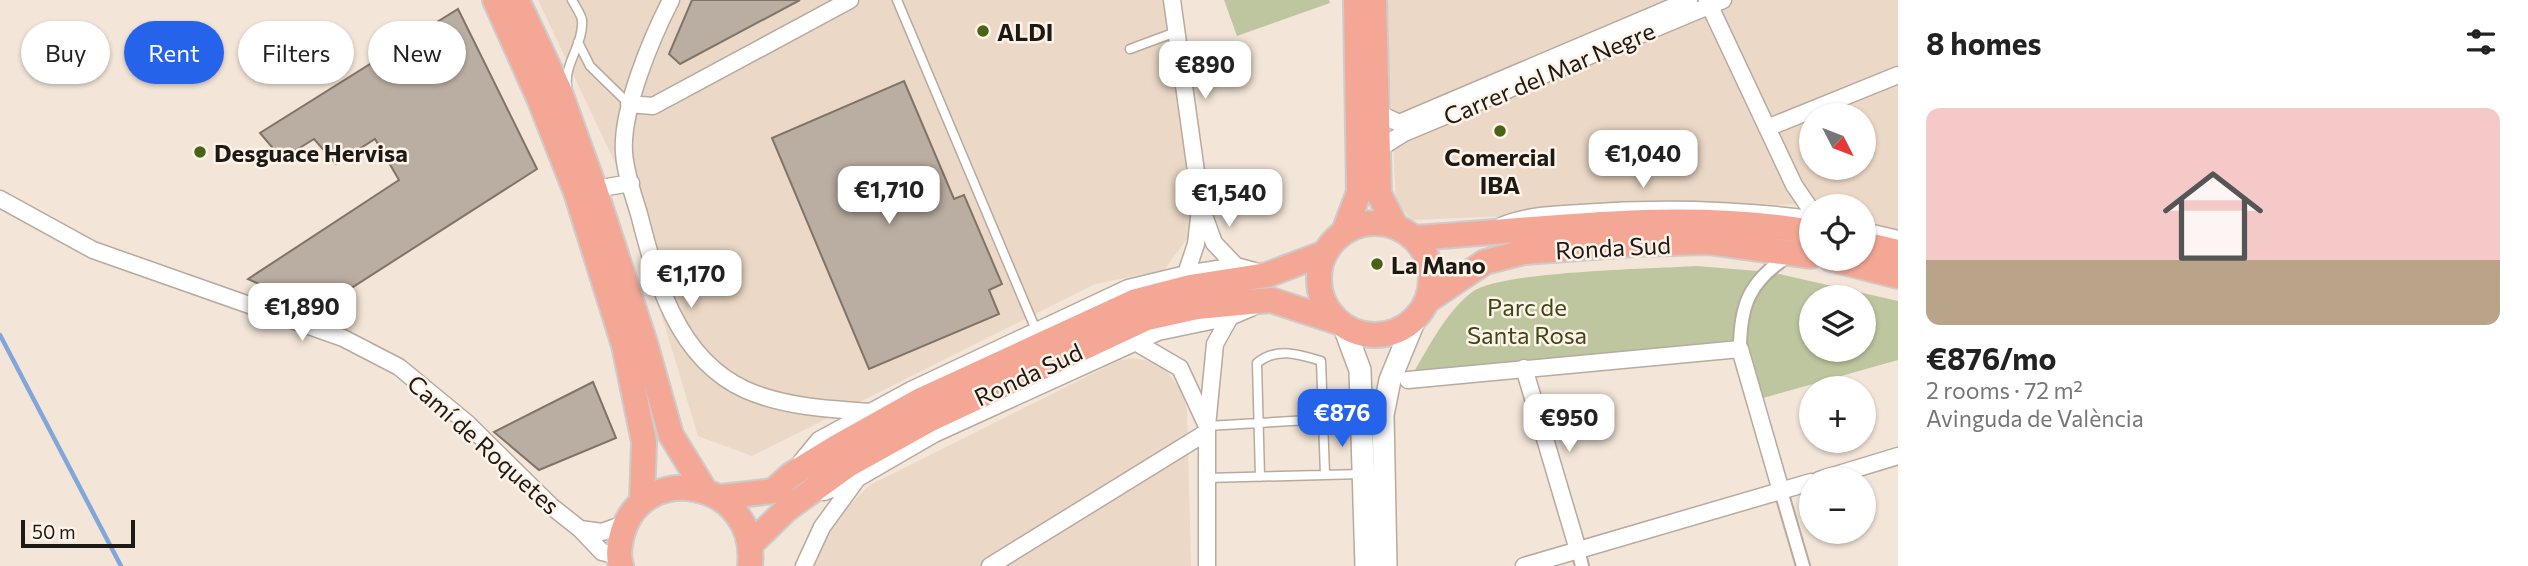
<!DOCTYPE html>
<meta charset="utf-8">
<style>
:root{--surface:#fff;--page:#f2f2f2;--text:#222;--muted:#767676;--line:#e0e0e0;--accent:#2563eb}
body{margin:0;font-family:Commissioner,sans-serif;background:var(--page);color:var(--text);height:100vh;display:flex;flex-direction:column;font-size:26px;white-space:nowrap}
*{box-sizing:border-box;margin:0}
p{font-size:23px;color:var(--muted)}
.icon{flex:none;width:38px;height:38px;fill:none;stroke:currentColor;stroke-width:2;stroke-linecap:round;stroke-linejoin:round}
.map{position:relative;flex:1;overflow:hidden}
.panel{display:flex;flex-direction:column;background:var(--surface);width:630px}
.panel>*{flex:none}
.guide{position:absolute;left:21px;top:21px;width:665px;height:63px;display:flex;gap:14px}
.needle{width:46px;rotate:132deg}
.tools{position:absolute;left:1799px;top:103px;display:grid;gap:14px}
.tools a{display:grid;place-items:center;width:77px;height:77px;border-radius:50%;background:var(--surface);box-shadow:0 2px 5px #0004;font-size:35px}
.scale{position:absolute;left:21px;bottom:18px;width:114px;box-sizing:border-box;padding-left:7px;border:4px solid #1d1914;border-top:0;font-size:19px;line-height:24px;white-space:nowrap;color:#1d1914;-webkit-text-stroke:5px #fef3e8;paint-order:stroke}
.price{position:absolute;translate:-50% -60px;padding:0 16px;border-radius:14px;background:#fff;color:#222;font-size:23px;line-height:46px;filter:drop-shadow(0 2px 4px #0008)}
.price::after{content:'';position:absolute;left:50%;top:42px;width:21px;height:16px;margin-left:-10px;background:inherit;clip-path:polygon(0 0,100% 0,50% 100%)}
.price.on{background:var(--accent);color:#fff}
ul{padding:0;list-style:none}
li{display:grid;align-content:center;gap:14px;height:371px;padding:0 28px}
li+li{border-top:2px solid var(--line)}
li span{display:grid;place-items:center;height:217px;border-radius:14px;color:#555}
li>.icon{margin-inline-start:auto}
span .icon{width:126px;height:126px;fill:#fffc;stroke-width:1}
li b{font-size:30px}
h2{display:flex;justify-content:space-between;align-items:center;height:84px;padding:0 28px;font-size:30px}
.pill{padding:0 24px;border-radius:32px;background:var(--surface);box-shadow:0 2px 5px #0004;font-size:24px;line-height:63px}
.pill.on{background:var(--accent);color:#fff}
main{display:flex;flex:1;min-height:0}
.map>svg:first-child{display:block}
</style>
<main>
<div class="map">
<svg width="1898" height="566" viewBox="0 0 1898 566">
<rect width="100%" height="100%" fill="#f3e5d8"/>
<!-- built -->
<path fill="#ecd8c6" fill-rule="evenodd" d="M538 0H1168L1196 227 1164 270 1095 284 752 456 698 436 617 167Z
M1386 0H1898V230L1864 221V206L1798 204 1412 220 1396 202ZM1811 116H1864V168H1811Z
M1131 358 1150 361 1166 370 1183 393 1187 411 1191 566H811L824 538 841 513 870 485 1118 361Z"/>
<!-- green -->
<path fill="#bdc69e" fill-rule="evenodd" d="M1224 0H1329L1330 3 1237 36Z
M1696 266 1770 272 1898 301V360L1763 398 1745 339 1412 375C1429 347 1445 313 1472 292 1501 271 1653 269 1696 266ZM1811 298H1864V350H1811Z"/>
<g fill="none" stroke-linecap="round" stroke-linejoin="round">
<!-- stream -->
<path stroke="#80a7d9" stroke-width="4.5" d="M0 335 121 566"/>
</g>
<!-- building -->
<path fill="#baada1" stroke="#807468" stroke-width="2" d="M692 0H800L680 64 669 54Z
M458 9 537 169 317 310 248 279 399 180 375 139 336 164 314 139 282 159 260 133Z
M904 81 954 199 964 195 1002 284 989 290 999 314 869 369 772 138Z
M593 382 616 438 539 470 494 432Z"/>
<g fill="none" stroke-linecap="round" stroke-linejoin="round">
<!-- service casing -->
<g stroke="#b7aa9e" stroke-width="11">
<path id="service" d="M897 0 1036 330
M578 42 590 66 629 104
M1130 49 1176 32
M567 86C564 64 584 43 582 20 581 14 575 6 572 0
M1207 426 1360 417
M1260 477 1257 363C1276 347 1299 354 1321 361L1325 475
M1207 478 1362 474"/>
</g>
<!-- pedestrian casing -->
<g stroke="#b7aa9e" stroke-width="16">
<path id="pedestrian" d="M1740 349C1740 304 1750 281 1788 256
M1781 491 1803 566
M1578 550 1582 566"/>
</g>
<!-- minor casing -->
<g stroke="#b7aa9e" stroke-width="19">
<path id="minor" d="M671 0C652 37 621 110 624 152 625 172 633 194 639 214 656 280 677 359 746 390 785 407 829 409 871 412
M1172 0 1201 207 1214 243 1236 266
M1707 0 1794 185 1811 210
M629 104 653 106 850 0
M1376 112 1399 123 1689 0
M1767 128 1898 75
M1377 150 1404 133 1723 0
M607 187 631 183
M0 199 93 250 343 338 399 367 467 423 551 506 580 529 602 552 618 556
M1501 226C1527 215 1553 215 1580 213 1658 207 1734 209 1811 219
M1864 231 1898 239
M1186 274 1196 244 1200 209
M1137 343 1180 368 1206 424
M1524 368 1578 550
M1408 380 1740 349 1781 491
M801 462 819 440 911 390 1128 288 1186 274 1236 266 1258 272
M1819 480 1898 456
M824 492 858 478 934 434 1158 332 1230 317 1251 308
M580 529 602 532 624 524
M804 566 822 527 857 479
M990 566 1207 432
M1207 566V426L1215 344 1230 317
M1524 566 1811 482"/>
</g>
<!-- secondary casing -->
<g stroke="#b7aa9e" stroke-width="24">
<path id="secondary" d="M1344 327 1360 370 1366 566
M1386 566 1383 415 1390 380 1416 317"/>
</g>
<!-- primary casing -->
<g stroke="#cdcccb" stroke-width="28">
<path id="primary" d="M495 0 539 98 576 192 624 345 644 442 642 502
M517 0 558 87 594 187 645 343 671 435 704 489
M1374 0 1379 194 1396 227
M1319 279a56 56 0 1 1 112 0a56 56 0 1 1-112 0Z
M1344 232 1359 192 1356 0
M1413 238C1546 230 1679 209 1811 232
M1864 244 1898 252
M1831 259 1898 276
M1427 301 1485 262 1524 252 1634 244 1708 242 1811 256
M721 497 773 491 791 475 835 448 919 401 1136 301 1190 287 1267 275 1325 253
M751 544 787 509 848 465 929 420 1147 318 1197 307 1271 300 1338 322
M621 566C618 556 619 549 621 539 638 458 759 478 750 566"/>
</g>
<!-- service -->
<use href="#service" stroke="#fff" stroke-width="8"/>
<!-- pedestrian -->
<use href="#pedestrian" stroke="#fff" stroke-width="12"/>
<!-- minor -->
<use href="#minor" stroke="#fff" stroke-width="16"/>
<!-- secondary -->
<use href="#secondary" stroke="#fff" stroke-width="21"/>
<!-- primary -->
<use href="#primary" stroke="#f5a796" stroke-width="24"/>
</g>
<!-- markers -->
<g fill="#486517" stroke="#fef3e8" stroke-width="2.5">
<circle cx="983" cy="31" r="7"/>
<circle cx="1500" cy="131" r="7"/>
<circle cx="200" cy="152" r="7"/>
<circle cx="1377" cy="264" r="7"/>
</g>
<g text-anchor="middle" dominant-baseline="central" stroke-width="5" stroke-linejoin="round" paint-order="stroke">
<!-- poi labels -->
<g font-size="24" font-weight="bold" fill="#1d1914" stroke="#fef3e8" text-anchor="start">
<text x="997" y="31">ALDI</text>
<text x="214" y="152">Desguace Hervisa</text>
<text x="1500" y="156" text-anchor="middle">Comercial<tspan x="1500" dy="28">IBA</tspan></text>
<text x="1391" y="264">La Mano</text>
</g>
<!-- street labels -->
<g font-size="24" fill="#1d1914" stroke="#fef3e8">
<text transform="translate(1549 73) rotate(-23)">Carrer del Mar Negre</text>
<text transform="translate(1613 247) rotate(-3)">Ronda Sud</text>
<text transform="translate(1028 374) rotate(-25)">Ronda Sud</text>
<text transform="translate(484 444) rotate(42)">Camí de Roquetes</text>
</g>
<!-- park labels -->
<g font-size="24" fill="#3e4617" stroke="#fef3e8">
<text x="1527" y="306">Parc de<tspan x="1527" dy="28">Santa Rosa</tspan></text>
</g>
</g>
</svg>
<div class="tools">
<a><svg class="needle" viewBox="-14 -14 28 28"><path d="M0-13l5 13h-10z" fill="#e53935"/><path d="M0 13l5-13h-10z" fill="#767676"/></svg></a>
<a><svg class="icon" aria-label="locate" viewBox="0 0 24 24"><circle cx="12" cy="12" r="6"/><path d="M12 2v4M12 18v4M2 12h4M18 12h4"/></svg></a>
<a><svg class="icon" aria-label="layers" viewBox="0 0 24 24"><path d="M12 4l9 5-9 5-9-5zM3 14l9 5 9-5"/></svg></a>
<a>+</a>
<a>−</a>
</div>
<div class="scale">50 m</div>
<b class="price" style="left:1205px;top:101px">€890</b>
<b class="price" style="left:1643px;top:190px">€1,040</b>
<b class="price" style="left:889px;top:226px">€1,710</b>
<b class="price" style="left:1229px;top:229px">€1,540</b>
<b class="price" style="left:691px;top:310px">€1,170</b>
<b class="price" style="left:302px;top:343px">€1,890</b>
<b class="price on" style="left:1342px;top:449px">€876</b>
<b class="price" style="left:1569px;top:454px">€950</b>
<div class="guide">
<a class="pill">Buy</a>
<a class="pill on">Rent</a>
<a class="pill">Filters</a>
<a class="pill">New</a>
</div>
</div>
<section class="panel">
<h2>8 homes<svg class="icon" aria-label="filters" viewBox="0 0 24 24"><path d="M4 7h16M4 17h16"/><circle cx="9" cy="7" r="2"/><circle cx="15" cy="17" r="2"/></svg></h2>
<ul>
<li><span style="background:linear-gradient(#f6c9c9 70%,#b9a48a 0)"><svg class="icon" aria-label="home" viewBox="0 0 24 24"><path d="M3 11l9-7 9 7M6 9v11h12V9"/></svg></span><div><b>€876/mo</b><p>2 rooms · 72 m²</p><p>Avinguda de València</p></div></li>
</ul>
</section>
</main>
